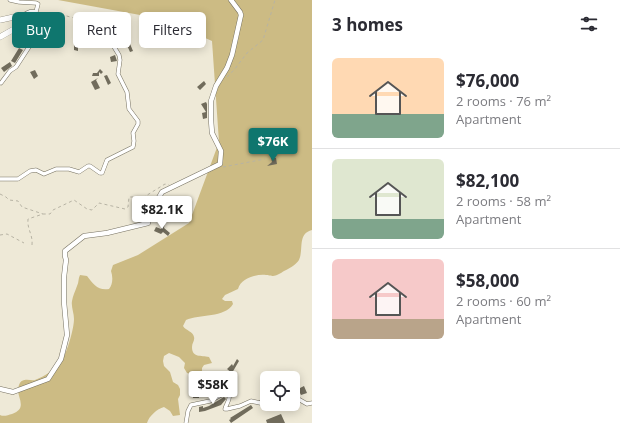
<!DOCTYPE html>
<meta charset="utf-8">
<style>
:root{--surface:#fff;--page:#f7f7f7;--text:#2b2b33;--muted:#7c7c81;--line:#e1e1e2;--accent:#0f766e}
body{margin:0;font-family:"Open Sans",sans-serif;background:var(--page);color:var(--text);height:100vh;display:flex;flex-direction:column;font-size:15px;white-space:nowrap}
*{box-sizing:border-box;margin:0}
p{font-size:13px;color:var(--muted)}
.icon{flex:none;width:22px;height:22px;fill:none;stroke:currentColor;stroke-width:2;stroke-linecap:round;stroke-linejoin:round}
.map{position:relative;flex:1;overflow:hidden}
.details{display:flex;flex-direction:column;background:var(--surface);width:308px}
.details>*{flex:none}
.top-card{position:absolute;left:12px;top:12px;width:240px;height:36px;display:flex;gap:8px}
.buttons{position:absolute;left:260px;top:371px;display:grid;gap:8px}
.buttons a{display:grid;place-items:center;width:40px;height:40px;border-radius:6px;background:var(--surface);box-shadow:0 2px 10px #0003;font-size:20px}
.price{position:absolute;translate:-50% -34px;padding:0 9px;border-radius:4px;background:#fff;color:#222;font-size:13px;line-height:26px;filter:drop-shadow(0 1px 2px #0008)}
.price::after{content:'';position:absolute;left:50%;top:24px;width:12px;height:9px;margin-left:-6px;background:inherit;clip-path:polygon(0 0,100% 0,50% 100%)}
.price.active{background:var(--accent);color:#fff}
ul{padding:0;list-style:none}
li{display:flex;align-items:center;gap:12px;height:100px;padding:0 20px}
li+li{border-top:1px solid var(--line)}
li span{display:grid;place-items:center;flex:none;width:112px;height:80px;border-radius:6px;color:#555}
li>.icon{margin-inline-start:auto}
span .icon{width:48px;height:48px;fill:#fffc;stroke-width:1}
li b{font-size:17px}
h2{display:flex;justify-content:space-between;align-items:center;height:48px;padding:0 20px;font-size:17px}
.pill{padding:0 14px;border-radius:6px;background:var(--surface);box-shadow:0 2px 10px #0003;font-size:14px;line-height:36px}
.pill.active{background:var(--accent);color:#fff}
main{display:flex;flex:1;min-height:0}
.map>svg:first-child{display:block}
</style>
<main>
<div class="map">
<svg width="312" height="423" viewBox="0 0 312 423">
<rect width="100%" height="100%" fill="#eee9d7"/>
<!-- green -->
<path fill="#ccbb84" d="M58 0H312V230C297 234 304 249 299 260 296 265 288 269 284 271 281 273 276 276 273 276 272 276 267 275 266 275 256 274 241 278 238 289L225 295 222 299 225 301H232L233 304C225 318 199 314 186 320L183 326C186 331 193 331 194 337 195 341 192 343 192 347 192 358 201 355 209 357L212 363 204 365 202 368V374L198 376 187 373 184 368 185 363 179 357 169 353 164 356 163 361 164 366 170 372 173 382 178 385 180 389V395L178 399 180 415 173 416 170 411 164 407C157 409 149 416 147 423H0V415C4 417 8 415 12 414 30 407 14 396 19 385 22 377 30 381 35 380 44 377 57 368 62 360 67 352 74 329 74 319 74 313 71 307 72 301 73 295 75 292 77 286 79 282 78 279 80 275L87 276C93 284 98 291 109 289 113 284 113 277 111 271L113 265 138 255 189 223 219 142 212 41 162 19Z"/>
<!-- building -->
<path fill="#716c5c" d="M117 32 122 34 121 35 128 39 133 51 130 52 126 43 115 36Z
M74 35H78V51L74 50Z
M19 48 23 50 15 63 11 61Z
M115 55 117 61 111 62 110 57Z
M10 62 12 66 4 72 1 68Z
M100 69 103 72 101 74 99 72V76H92L93 73H97Z
M35 70 38 76 34 79 30 72Z
M107 75 111 83 108 85 104 76Z
M98 78 96 80 100 88 95 90 91 82Z
M204 81 206 84 200 90 197 87Z
M206 102 207 104V118L203 119 202 113 206 112 201 104Z
M271 158H276L277 164 267 166 272 162Z
M161 222H165L164 228 170 233 168 236 163 232 161 234 154 231 156 227 161 229Z
M237 359 239 361 232 373 227 369 232 364 233 366Z
M297 373V376L287 377V374Z
M223 383 227 386 224 391 219 389Z
M304 386 307 393 301 395 298 389Z
M193 392H199V398H193Z
M224 397 226 399 221 405 205 411 199 412V407L203 406V408L209 406Z
M251 405 253 408 231 423 229 420 231 419 230 418Z
M281 414 285 423H267L266 420Z"/>
<g fill="none" stroke-linecap="round" stroke-linejoin="round">
<!-- minor casing -->
<g stroke="#767161" stroke-width="4.5">
<path id="minor" d="M10 0 19 2 36 3 38 4 36 12C28 10 24 15 18 20
M1 83 10 71 16 67 29 47 33 29 32 21 36 12
M0 179H18L30 171 36 170 44 174 56 169H69L79 172 88 166H90L100 173H102L107 160 133 147 134 141 133 133 138 124V121L129 109 127 92 118 74 120 60 119 55 108 37
M293 396 307 404 312 403
M186 423 188 411 191 405 210 401 223 394H229C231 399 226 404 225 409H227L240 406 251 401 260 403 267 396"/>
</g>
<!-- tertiary casing -->
<g stroke="#767161" stroke-width="5.5">
<path id="tertiary" d="M0 389 13 392 48 379 61 359 67 335 64 302V277L66 260 65 256V251L84 236 107 233 148 223 150 213 162 192 220 164 221 151 212 133 211 120V101L216 86 227 68 232 55 241 15 240 12 231 0"/>
</g>
<!-- secondary casing -->
<g stroke="#767161" stroke-width="6">
<path id="secondary" d="M0 20 14 17 19 22 16 28 0 37"/>
</g>
<!-- path -->
<path stroke="#b7b3a4" stroke-width="1" stroke-dasharray="3 3" stroke-linecap="butt" d="M38 16 46 19 57 18 63 15 74 18 79 22 96 27
M227 77 234 70 247 53 263 40 275 0
M223 167 265 159
M0 194 6 197 9 200 18 201 22 207 43 214
M0 235 7 234 24 243
M32 245C33 234 27 230 28 219L43 214H50L53 210 74 200 87 209 92 210 99 203 125 209 128 207 129 197H144L165 184 169 185"/>
<!-- minor -->
<use href="#minor" stroke="#fff" stroke-width="3.5"/>
<!-- tertiary -->
<use href="#tertiary" stroke="#fff" stroke-width="4.5"/>
<!-- secondary -->
<use href="#secondary" stroke="#fff" stroke-width="5.5"/>
</g>
</svg>
<div class="buttons">
<a><svg class="icon" aria-label="locate" viewBox="0 0 24 24"><circle cx="12" cy="12" r="6"/><path d="M12 2v4M12 18v4M2 12h4M18 12h4"/></svg></a>
</div>
<b class="price active" style="left:273px;top:162px">$76K</b>
<b class="price" style="left:162px;top:230px">$82.1K</b>
<b class="price" style="left:213px;top:405px">$58K</b>
<div class="top-card">
<a class="pill active">Buy</a>
<a class="pill">Rent</a>
<a class="pill">Filters</a>
</div>
</div>
<section class="details">
<h2>3 homes<svg class="icon" aria-label="filters" viewBox="0 0 24 24"><path d="M4 7h16M4 17h16"/><circle cx="9" cy="7" r="2"/><circle cx="15" cy="17" r="2"/></svg></h2>
<ul>
<li><span style="background:linear-gradient(#ffd9b3 70%,#7fa58c 0)"><svg class="icon" aria-label="home" viewBox="0 0 24 24"><path d="M3 11l9-7 9 7M6 9v11h12V9"/></svg></span><div><b>$76,000</b><p>2 rooms · 76 m²</p><p>Apartment</p></div></li>
<li><span style="background:linear-gradient(#dfe7d0 75%,#7fa58c 0)"><svg class="icon" aria-label="home" viewBox="0 0 24 24"><path d="M3 11l9-7 9 7M6 9v11h12V9"/></svg></span><div><b>$82,100</b><p>2 rooms · 58 m²</p><p>Apartment</p></div></li>
<li><span style="background:linear-gradient(#f6c9c9 75%,#b9a48a 0)"><svg class="icon" aria-label="home" viewBox="0 0 24 24"><path d="M3 11l9-7 9 7M6 9v11h12V9"/></svg></span><div><b>$58,000</b><p>2 rooms · 60 m²</p><p>Apartment</p></div></li>
</ul>
</section>
</main>
